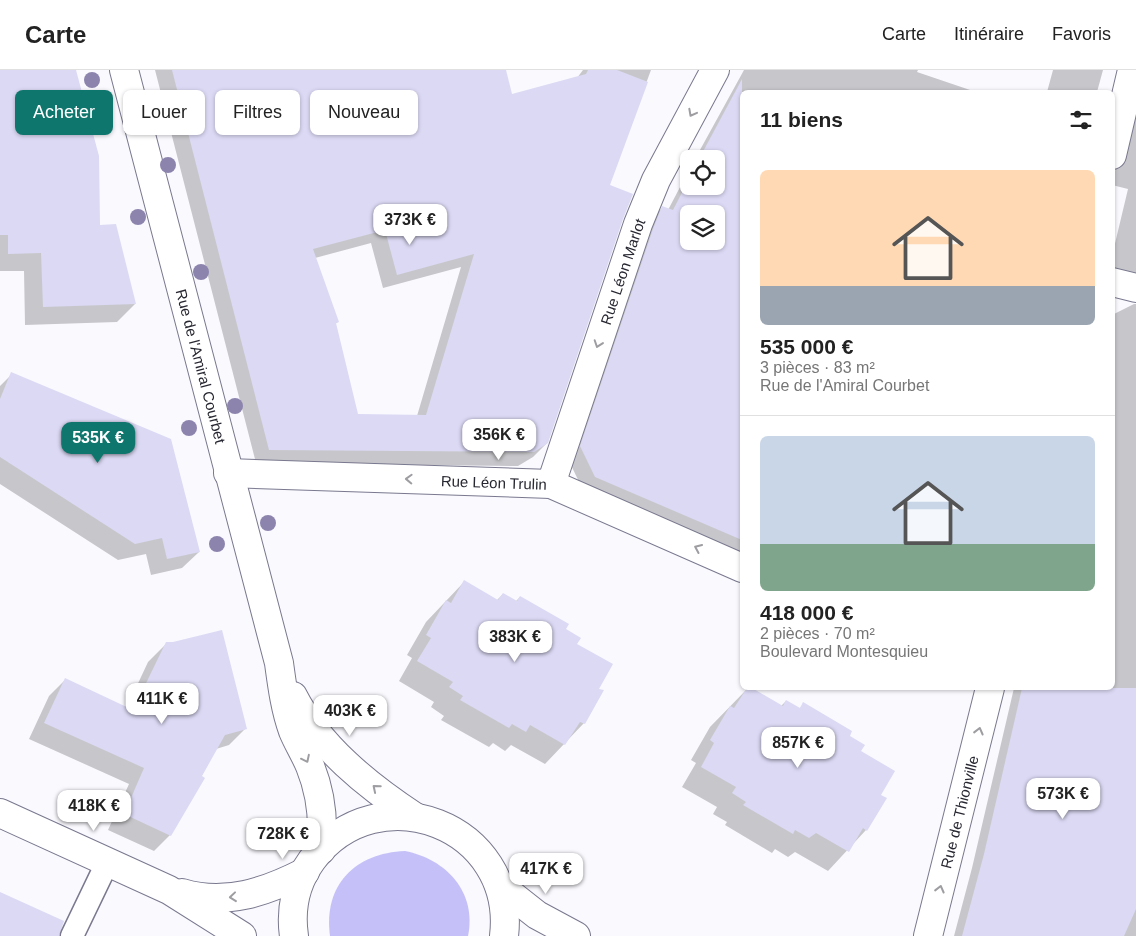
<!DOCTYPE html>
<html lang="fr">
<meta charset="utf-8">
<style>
:root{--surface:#fff;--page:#f2f2f2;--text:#222;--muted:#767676;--line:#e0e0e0;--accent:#0f766e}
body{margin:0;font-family:Arial,sans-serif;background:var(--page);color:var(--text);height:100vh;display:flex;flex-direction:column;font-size:19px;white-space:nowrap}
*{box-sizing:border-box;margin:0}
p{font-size:16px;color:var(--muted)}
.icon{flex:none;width:28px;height:28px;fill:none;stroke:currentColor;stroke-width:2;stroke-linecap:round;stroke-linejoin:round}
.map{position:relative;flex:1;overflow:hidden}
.details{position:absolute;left:740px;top:20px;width:375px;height:600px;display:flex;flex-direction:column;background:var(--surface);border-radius:8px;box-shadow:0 1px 4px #0004}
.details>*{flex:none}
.hud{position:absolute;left:15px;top:20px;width:475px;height:45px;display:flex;gap:10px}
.fabs{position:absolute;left:680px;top:80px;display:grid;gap:10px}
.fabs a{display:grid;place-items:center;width:45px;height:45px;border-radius:8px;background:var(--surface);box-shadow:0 1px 4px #0004;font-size:25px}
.price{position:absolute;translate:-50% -42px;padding:0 11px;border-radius:10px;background:#fff;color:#222;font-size:16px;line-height:32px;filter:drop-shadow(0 1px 2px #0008)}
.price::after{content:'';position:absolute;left:50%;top:30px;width:15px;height:11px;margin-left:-8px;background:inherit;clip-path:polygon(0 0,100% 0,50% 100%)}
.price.on{background:var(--accent);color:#fff}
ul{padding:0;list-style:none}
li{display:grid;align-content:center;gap:10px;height:265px;padding:0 20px}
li+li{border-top:1px solid var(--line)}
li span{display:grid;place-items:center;height:155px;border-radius:8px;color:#555}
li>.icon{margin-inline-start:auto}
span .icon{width:90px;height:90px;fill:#fffc;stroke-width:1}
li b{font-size:21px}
h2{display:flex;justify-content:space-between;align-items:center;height:60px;padding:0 20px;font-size:21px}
.chip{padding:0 18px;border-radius:8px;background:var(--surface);box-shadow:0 1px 4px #0004;font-size:18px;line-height:45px}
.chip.on{background:var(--accent);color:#fff}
header{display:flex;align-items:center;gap:30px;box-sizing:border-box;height:70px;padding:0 25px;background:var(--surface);border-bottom:1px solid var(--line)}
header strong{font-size:24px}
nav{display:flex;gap:28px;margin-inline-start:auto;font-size:18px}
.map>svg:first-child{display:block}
</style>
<header>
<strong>Carte</strong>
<nav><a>Carte</a><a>Itinéraire</a><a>Favoris</a></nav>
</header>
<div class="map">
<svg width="1136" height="866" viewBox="0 0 1136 866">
<rect width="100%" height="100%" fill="#f9f9fe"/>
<!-- green -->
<path fill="#c5c1f8" d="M405 781C446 789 477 822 468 866H330C323 815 355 783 405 781Z"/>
<!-- shadow -->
<path fill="#0003" fill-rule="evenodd" d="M0 0H75L99 156 135 234 117 252 25 255 24 201H0Z
M155 0H505L511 25 577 8 583 0H651L608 116 622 149 547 373 533 387 518 396 256 393ZM371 173 383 218 461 197 417 346H357L335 254 338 252 315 188Z
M744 0H918L917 2 976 22H742V307L733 329 742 333V487L583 420 568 389 650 150 663 137 668 140 689 100V116H716V89H695ZM689 144H716V171H689Z
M1053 0H1103L1097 22H1047Z
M1136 17V221L1112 199V186L1128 119 1112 115V101H1115Z
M1134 234H1136V866H954L972 798 1014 618H1112V245Z
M12 304 199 482 182 498 151 505 146 484 118 490 0 414V316Z
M464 512 496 531 503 524 515 532 520 527 564 559 575 574 598 619 584 653 545 694 511 675 505 681 493 673 489 677 441 650 444 646 431 637 434 632 399 611 412 588 407 585 426 552Z
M165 575 245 659 229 675 216 679 170 765 154 781 108 760 129 714 29 669 49 626 65 610 126 639 148 592Z
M748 618 781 636 786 631 799 639 804 634 848 666 859 681 880 725 866 760 828 801 795 782 788 787 775 779 772 783 725 755 727 752 713 744 717 737 682 717 696 693 691 690 710 657Z"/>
<!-- building -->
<path fill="#dbd9f4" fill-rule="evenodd" d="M0 0H76L99 86 100 155 116 154 136 234 43 237 41 183 8 184V165H0Z
M172 0H506L512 24 586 4 588 0H617L648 12 610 115 633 124 623 149 548 373 534 382 269 380ZM385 160 397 205 474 184 426 345 358 344 336 253 339 252 313 179Z
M742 9V470L595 407 580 376 653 159 662 136 673 140 689 109V116H716V89H699ZM689 144H716V171H689Z
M11 302 171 369 200 482 167 489 162 468 135 474 0 387V329Z
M464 510 498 530 503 523 517 531 520 526 569 554 566 559 581 568 577 574 613 594 599 619 604 620 585 654 580 652 565 675 530 655 526 662 512 654 509 658 460 630 463 626 449 617 453 612 417 591 431 568 426 565 446 530 451 533Z
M222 560 247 659 225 665 202 706 205 708 171 766 124 744 144 698 44 653 65 608 133 640 166 572H173Z
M747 618H752L783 636 786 630 800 638 803 632 852 661 850 666 865 675 861 681 895 701 881 725 887 728 867 761 863 758 849 782 816 763 809 768 795 760 793 764 743 735 746 732 732 723 736 717 701 697 714 673 710 670 730 636 734 638Z
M1022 618H1136V839L1124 866H962L984 784Z
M0 822 64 851 59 866H0Z"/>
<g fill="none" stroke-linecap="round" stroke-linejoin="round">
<!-- lane casing -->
<g stroke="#79788f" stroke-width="25">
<path id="lane" d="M72 866 108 791"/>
</g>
<!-- street casing -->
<g stroke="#79788f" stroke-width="30">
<g id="street">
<path d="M1112 85 1132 0"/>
<path d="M1112 212 1136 218"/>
<path id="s1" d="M228 403 551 414 742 498"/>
<path id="s2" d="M551 414 638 154 656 110 715 0"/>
<path id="s3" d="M928 866 990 618"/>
</g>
</g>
<!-- secondary casing -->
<g stroke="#79788f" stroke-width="30">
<g id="secondary">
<path id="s4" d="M124 0 279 593C282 615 285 639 293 661 298 673 305 684 310 696 321 723 324 751 321 780"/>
<path d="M293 626C319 677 368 716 415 747"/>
<path d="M0 743 169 820 242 866"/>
<path d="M499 815 537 845 576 866"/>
<path d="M182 823C225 836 266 822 305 802"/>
<path d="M294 866C290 839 296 812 312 790 378 702 517 756 504 866"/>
</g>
</g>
<!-- lane -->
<use href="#lane" stroke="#fff" stroke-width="22"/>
<!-- street -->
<use href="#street" stroke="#fff" stroke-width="28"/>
<!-- secondary -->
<use href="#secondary" stroke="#fff" stroke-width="28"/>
</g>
<!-- trees -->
<g fill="#8d84ae">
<circle cx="92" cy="10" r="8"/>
<circle cx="168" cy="95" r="8"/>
<circle cx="138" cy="147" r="8"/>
<circle cx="201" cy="202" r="8"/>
<circle cx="235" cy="336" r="8"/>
<circle cx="189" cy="358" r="8"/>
<circle cx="268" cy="453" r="8"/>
<circle cx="217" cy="474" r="8"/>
</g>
<!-- one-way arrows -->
<defs><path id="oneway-chevron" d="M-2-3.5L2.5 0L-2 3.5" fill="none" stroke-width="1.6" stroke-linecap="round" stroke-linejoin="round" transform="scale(1.25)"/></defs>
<g stroke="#9e9ea2">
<use href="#oneway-chevron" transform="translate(692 43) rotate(118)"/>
<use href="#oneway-chevron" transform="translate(598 274) rotate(109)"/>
<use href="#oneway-chevron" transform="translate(409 409) rotate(-178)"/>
<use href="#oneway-chevron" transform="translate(698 478) rotate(-156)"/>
<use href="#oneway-chevron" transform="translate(979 661) rotate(-76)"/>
<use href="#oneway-chevron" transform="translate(306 689) rotate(64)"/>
<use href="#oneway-chevron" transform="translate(376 718) rotate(-140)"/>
<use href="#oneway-chevron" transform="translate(940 819) rotate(-76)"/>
<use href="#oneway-chevron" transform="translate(233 827) rotate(174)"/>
</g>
<g text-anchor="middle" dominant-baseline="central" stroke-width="4.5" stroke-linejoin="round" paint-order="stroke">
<!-- street labels -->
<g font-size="15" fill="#272731" stroke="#fff">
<text stroke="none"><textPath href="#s2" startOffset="224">Rue Léon Marlot</textPath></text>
<text stroke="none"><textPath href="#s4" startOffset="306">Rue de l'Amiral Courbet</textPath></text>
<text stroke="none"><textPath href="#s1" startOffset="266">Rue Léon Trulin</textPath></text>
<text stroke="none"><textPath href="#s3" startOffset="128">Rue de Thionville</textPath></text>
</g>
</g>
</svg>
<div class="fabs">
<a><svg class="icon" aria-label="locate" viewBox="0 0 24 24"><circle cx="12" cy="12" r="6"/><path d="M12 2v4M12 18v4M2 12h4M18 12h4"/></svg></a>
<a><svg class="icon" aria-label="layers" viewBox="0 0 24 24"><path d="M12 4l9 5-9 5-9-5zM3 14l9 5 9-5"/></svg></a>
</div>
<b class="price" style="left:410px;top:176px">373K €</b>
<b class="price" style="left:499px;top:391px">356K €</b>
<b class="price on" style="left:98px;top:394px">535K €</b>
<b class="price" style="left:515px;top:593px">383K €</b>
<b class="price" style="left:162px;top:655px">411K €</b>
<b class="price" style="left:350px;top:667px">403K €</b>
<b class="price" style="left:798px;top:699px">857K €</b>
<b class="price" style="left:1063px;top:750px">573K €</b>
<b class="price" style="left:94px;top:762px">418K €</b>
<b class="price" style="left:283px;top:790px">728K €</b>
<b class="price" style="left:546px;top:825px">417K €</b>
<div class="hud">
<a class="chip on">Acheter</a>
<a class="chip">Louer</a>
<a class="chip">Filtres</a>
<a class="chip">Nouveau</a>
</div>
<section class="details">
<h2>11 biens<svg class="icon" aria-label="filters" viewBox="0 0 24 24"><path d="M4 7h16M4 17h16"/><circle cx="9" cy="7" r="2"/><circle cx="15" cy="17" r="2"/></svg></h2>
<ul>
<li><span style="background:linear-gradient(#ffd9b3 75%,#9aa5b1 0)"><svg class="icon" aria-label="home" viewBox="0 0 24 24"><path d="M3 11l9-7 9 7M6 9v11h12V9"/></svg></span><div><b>535 000 €</b><p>3 pièces · 83 m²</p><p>Rue de l'Amiral Courbet</p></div></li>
<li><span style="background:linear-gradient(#c9d6e8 70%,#7fa58c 0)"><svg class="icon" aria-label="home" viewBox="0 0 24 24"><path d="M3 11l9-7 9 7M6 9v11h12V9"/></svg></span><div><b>418 000 €</b><p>2 pièces · 70 m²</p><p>Boulevard Montesquieu</p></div></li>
</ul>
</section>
</div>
